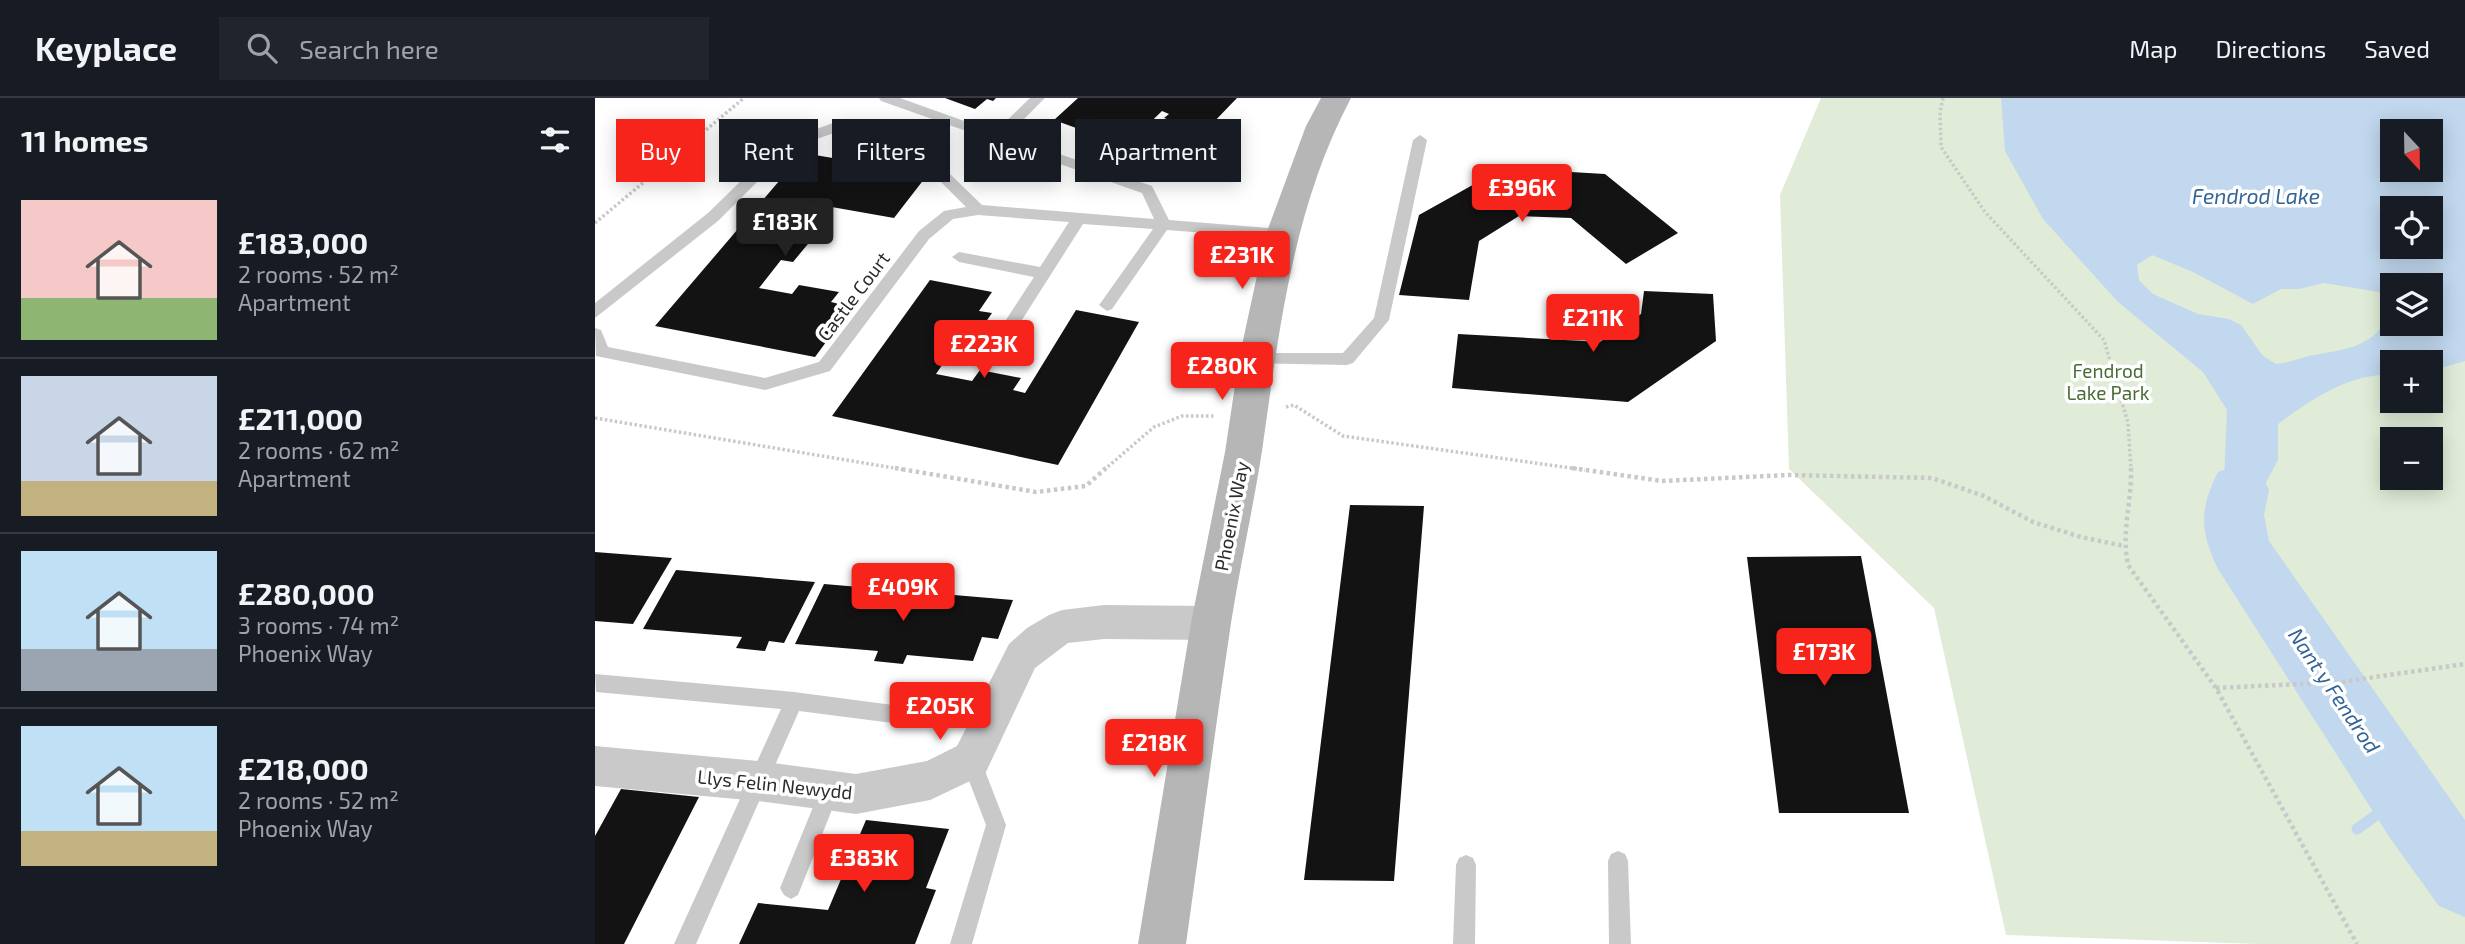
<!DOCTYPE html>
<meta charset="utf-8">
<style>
:root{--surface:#171b24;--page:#20242c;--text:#f1f3f6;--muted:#9ea1a6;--line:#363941;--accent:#f7241b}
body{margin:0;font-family:"Exo 2",sans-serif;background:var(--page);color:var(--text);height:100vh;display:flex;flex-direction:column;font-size:26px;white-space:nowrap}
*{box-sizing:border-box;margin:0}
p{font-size:23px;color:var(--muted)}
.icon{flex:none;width:38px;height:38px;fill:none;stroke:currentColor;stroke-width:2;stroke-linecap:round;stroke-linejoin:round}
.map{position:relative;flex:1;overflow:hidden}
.side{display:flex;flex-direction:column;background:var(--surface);width:595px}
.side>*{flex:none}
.hud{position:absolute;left:21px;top:21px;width:665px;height:63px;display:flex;gap:14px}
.needle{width:46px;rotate:158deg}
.buttons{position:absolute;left:1785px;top:21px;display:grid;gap:14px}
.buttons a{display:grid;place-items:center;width:63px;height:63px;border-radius:0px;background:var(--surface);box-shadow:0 4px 18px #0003;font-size:35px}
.price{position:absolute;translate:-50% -60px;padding:0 16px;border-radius:7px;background:var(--accent);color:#fff;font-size:23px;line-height:46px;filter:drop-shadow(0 2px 4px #0008)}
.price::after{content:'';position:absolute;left:50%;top:42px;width:21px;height:16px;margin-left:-10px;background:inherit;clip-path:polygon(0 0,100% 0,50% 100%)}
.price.active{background:#222;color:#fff}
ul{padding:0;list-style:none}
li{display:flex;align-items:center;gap:21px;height:175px;padding:0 21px}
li+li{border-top:2px solid var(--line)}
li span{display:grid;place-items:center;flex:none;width:196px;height:140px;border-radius:0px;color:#555}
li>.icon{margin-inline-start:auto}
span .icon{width:84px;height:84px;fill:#fffc;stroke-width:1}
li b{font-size:30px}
h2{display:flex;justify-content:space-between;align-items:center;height:84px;padding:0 21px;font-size:30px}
.pill{padding:0 24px;border-radius:0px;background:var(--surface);box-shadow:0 4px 18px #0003;font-size:24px;line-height:63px}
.pill.active{background:var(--accent);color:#fff}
header{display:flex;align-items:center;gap:42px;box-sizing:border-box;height:98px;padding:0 35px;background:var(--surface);border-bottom:2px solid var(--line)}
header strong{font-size:33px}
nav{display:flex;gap:38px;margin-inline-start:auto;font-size:24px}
.search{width:490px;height:63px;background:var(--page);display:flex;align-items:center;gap:18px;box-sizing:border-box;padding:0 24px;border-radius:0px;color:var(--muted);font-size:26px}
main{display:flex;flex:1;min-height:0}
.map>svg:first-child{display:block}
</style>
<header>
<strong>Keyplace</strong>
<div class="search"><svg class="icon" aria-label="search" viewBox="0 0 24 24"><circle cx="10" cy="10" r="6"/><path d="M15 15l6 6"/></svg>Search here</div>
<nav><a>Map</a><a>Directions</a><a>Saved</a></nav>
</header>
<main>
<section class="side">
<h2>11 homes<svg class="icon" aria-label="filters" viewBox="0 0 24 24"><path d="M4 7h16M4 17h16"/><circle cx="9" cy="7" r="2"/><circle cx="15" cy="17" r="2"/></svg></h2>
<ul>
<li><span style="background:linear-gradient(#f6c9c9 70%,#8fb573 0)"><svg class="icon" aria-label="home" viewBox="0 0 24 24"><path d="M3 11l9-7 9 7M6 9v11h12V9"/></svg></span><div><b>£183,000</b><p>2 rooms · 52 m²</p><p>Apartment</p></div></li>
<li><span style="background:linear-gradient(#c9d6e8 75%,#c2b280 0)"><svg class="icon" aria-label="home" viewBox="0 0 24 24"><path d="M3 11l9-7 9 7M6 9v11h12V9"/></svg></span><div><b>£211,000</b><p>2 rooms · 62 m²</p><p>Apartment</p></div></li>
<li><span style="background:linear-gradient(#bfe0f5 70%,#9aa5b1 0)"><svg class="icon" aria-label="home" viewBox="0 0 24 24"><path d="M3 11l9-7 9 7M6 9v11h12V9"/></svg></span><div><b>£280,000</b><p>3 rooms · 74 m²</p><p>Phoenix Way</p></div></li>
<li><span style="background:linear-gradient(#bfe0f5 75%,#c2b280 0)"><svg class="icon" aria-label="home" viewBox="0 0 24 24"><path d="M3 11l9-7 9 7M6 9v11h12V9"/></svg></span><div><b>£218,000</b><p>2 rooms · 52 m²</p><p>Phoenix Way</p></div></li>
</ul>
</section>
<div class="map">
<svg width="1870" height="846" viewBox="0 0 1870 846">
<rect width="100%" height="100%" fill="#fff"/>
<!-- green -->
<path fill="#e0ecd8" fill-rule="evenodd" d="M1226 0H1870V846H1661L1411 837 1339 510 1194 371 1185 97ZM1797 33H1836V72H1797ZM1797 110H1836V149H1797ZM1797 187H1836V226H1797ZM1797 264H1836V303H1797ZM1797 341H1836V380H1797Z"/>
<!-- water -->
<path fill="#c1d8ee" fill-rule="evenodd" d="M1406 0H1870V263L1836 273V264H1797V276C1751 277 1719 300 1683 326V362L1667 392H1644L1629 382 1632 312 1608 274 1523 204 1448 121 1410 53ZM1797 33H1836V72H1797ZM1797 110H1836V149H1797ZM1557 157 1598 174 1658 206 1686 191H1704L1729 185 1784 194C1786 202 1791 213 1789 221 1781 251 1737 253 1714 258 1702 261 1693 265 1681 266L1668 258 1646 227 1634 221 1603 216 1558 196 1544 182 1542 167ZM1797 187H1836V226H1797Z"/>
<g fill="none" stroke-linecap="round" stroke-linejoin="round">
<!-- stream -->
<path stroke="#c1d8ee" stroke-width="11" d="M1762 731 1784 715 1795 676"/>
<!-- river -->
<path fill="#c1d8ee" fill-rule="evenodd" d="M1644 366 1665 374 1674 392 1669 417 1674 443 1870 722V819L1844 808 1795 740 1623 471C1605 433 1604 412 1623 374Z"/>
</g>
<!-- building -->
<path fill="#131313" d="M350 0H401L398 3 392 1 380 11Z
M483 0H642L614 29 600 25 595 29 569 20 574 16 567 13 531 48 459 22Z
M208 55 333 76 299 120 231 108 210 133 222 135 198 164 186 162 164 190 197 196 204 187 244 194 236 204 257 209 220 259 60 228Z
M908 70 1010 76 1083 135 1031 166 976 120 924 118 884 143 874 202 804 197 824 117Z
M335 182 397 194 384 213 397 215 375 247 362 245 341 276 377 283 385 272 426 280 418 292 430 295 481 212 544 224 463 367 237 318Z
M1049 193 1118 196 1121 243 1033 304 857 290 863 236 1005 244 1046 216Z
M755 407 829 408 799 783 709 782Z
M0 454 77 460 38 526 0 523Z
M1266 458 1314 715H1184L1152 459Z
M81 472 220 484 189 545 174 543 170 553 141 550 147 539 48 531Z
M229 486 418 502 403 541 387 539 378 563 312 557 308 566 279 563 283 553 200 546Z
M26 691 104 699 29 846H0V738Z
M271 722 354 731 331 790 341 792 320 846H144L163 805 233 812Z"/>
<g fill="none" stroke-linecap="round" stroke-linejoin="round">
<!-- path-far1 -->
<path stroke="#c9c9c9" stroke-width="3.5" stroke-dasharray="2.5 2.5" stroke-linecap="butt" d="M1348 0 1345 14 1346 49 1390 114 1509 242 1533 325 1536 372
M0 125 149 0
M691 309 699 307 748 338 990 372
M0 320 311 372
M509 372 559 329 587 318H620"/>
<!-- path -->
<path stroke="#c9c9c9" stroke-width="4.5" stroke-dasharray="3.5 3.5" stroke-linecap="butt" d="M300 370 441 394 491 388 511 370
M977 370 1067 383 1193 377 1337 380 1389 398 1438 424 1486 439 1529 448
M1536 370C1537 403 1526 435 1533 467L1621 590 1762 846
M1621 590 1746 584 1870 566"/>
<!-- lane -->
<path fill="#c9c9c9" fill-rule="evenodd" d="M284 0H305L400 34 435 0H450L412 38 557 88 574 122 687 131 694 136 687 141 572 132 517 211 512 213 504 207 507 203 558 131 488 126 404 258 398 260 390 254 439 179 364 164 357 159 364 154 445 169 474 124 383 117 358 121 334 141 235 273 170 292 1 258 0 230 6 232 13 249 170 280 224 264 324 133 349 113 371 109 312 50 239 35 196 50 123 123 0 220V205L113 115 186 44 238 25 321 43 387 107 559 121 547 95 286 3Z
M825 37 832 42 794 222 758 265 752 267 655 265 653 261 661 255H748L779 220 818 42Z
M0 576 199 594 313 609 320 611 323 618 320 625 313 627 204 613 101 846H79L186 611 1 594Z
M376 652 383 655 411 727 377 846H355L391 727 366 662 369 655Z
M234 684 241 687 244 694 203 797 196 801 189 797 185 790 227 687Z
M1023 753 1030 756 1033 763 1036 846H1014L1013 763 1016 756Z
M871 757 878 760 881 767 880 846H858L861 767 864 760Z"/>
<!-- street -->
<path fill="#c9c9c9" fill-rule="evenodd" d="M509 507 616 508 629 513 635 525 629 537 616 542 509 541 473 545 440 570 390 676 335 702 261 716 163 703 0 688V648L163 663 261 676 332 663 362 648 414 546 432 530 454 517 467 512Z"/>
<!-- secondary -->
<path fill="#b6b6b6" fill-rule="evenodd" d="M726 0H756C698 109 684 233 667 353 658 411 645 468 636 525 620 632 606 739 591 846H543L596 525 630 354 644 261 671 136 711 28Z"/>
</g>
<g text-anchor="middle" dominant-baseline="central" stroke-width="7" stroke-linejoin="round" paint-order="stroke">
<!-- street labels -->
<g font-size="19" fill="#2c2c2c" stroke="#fff">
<text transform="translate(258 198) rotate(-53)">Castle Court</text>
<text transform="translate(636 418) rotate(-79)">Phoenix Way</text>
<text transform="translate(180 686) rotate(6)">Llys Felin Newydd</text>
</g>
<!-- park labels -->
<g font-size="19" fill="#496c36" stroke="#fff">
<text x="1513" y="272">Fendrod<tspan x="1513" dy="22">Lake Park</tspan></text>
</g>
<!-- water labels -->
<g font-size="21" font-style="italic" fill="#336496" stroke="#fff">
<text x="1661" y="97">Fendrod Lake</text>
<text transform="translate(1740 592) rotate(56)">Nant y Fendrod</text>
</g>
</g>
</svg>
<div class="buttons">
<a><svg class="needle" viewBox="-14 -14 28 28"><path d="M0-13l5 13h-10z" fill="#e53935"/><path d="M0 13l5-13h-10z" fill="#9ea1a6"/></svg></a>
<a><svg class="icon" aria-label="locate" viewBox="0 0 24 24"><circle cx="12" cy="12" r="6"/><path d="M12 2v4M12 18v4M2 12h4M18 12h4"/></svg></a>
<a><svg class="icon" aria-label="layers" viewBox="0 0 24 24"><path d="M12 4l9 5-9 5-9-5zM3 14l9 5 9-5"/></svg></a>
<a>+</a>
<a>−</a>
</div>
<b class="price" style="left:927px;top:126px">£396K</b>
<b class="price active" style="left:190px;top:160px">£183K</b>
<b class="price" style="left:647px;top:193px">£231K</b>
<b class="price" style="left:998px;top:256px">£211K</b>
<b class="price" style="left:389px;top:282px">£223K</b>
<b class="price" style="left:627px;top:304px">£280K</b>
<b class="price" style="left:308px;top:525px">£409K</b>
<b class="price" style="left:1229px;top:590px">£173K</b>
<b class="price" style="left:345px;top:644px">£205K</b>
<b class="price" style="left:559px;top:681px">£218K</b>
<b class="price" style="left:269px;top:796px">£383K</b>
<div class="hud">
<a class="pill active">Buy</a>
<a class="pill">Rent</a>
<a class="pill">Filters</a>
<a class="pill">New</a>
<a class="pill">Apartment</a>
</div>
</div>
</main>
